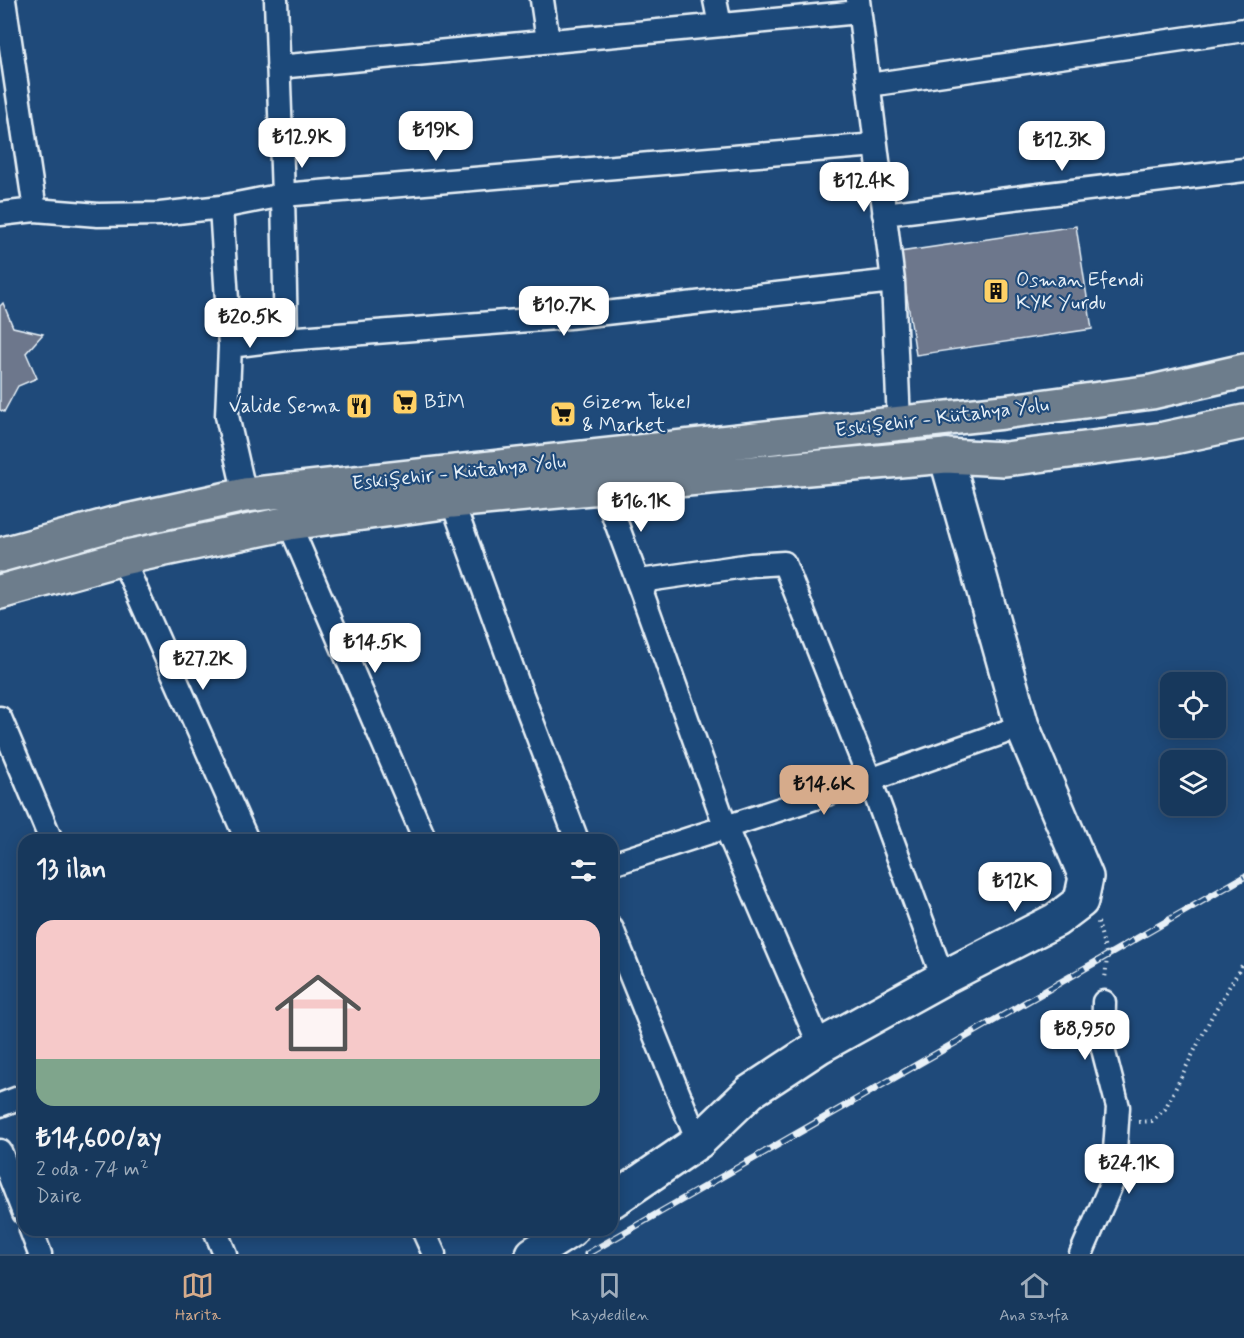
<!DOCTYPE html>
<html lang="tr">
<meta charset="utf-8">
<style>
:root{--surface:#17385c;--page:#244365;--text:#f1f3f6;--muted:#9eacbb;--line:#365272;--accent:#d6ab8b}
body{margin:0;font-family:Mynerve,sans-serif;background:var(--page);color:var(--text);height:100vh;display:flex;flex-direction:column;font-size:22px;white-space:nowrap}
*{box-sizing:border-box;margin:0}
p{font-size:20px;color:var(--muted)}
.icon{flex:none;width:33px;height:33px;fill:none;stroke:currentColor;stroke-width:2;stroke-linecap:round;stroke-linejoin:round}
.map{position:relative;flex:1;overflow:hidden}
.panel{position:absolute;left:18px;top:834px;width:600px;height:402px;display:flex;flex-direction:column;background:var(--surface);border-radius:18px;box-shadow:0 3px 15px #0003,0 0 0 2px var(--line)}
.panel>*{flex:none}
.fabs{position:absolute;left:1160px;top:672px;display:grid;gap:12px}
.fabs a{display:grid;place-items:center;width:66px;height:66px;border-radius:12px;background:var(--surface);box-shadow:0 3px 15px #0003,0 0 0 2px var(--line);font-size:30px}
.price{position:absolute;translate:-50% -51px;padding:0 14px;border-radius:12px;background:#fff;color:#222;font-size:20px;line-height:39px;filter:drop-shadow(0 2px 3px #0008)}
.price::after{content:'';position:absolute;left:50%;top:36px;width:18px;height:14px;margin-left:-9px;background:inherit;clip-path:polygon(0 0,100% 0,50% 100%)}
.price.selected{background:var(--accent);color:#111}
ul{padding:0;list-style:none}
li{display:grid;align-content:center;gap:12px;height:318px;padding:0 18px}
li span{display:grid;place-items:center;height:186px;border-radius:18px;color:#555}
li>.icon{margin-inline-start:auto}
span .icon{width:108px;height:108px;fill:#fffc;stroke-width:1}
li b{font-size:26px}
h2{display:flex;justify-content:space-between;align-items:center;height:72px;padding:0 18px;font-size:26px}
.menu{display:flex;justify-content:space-around;align-items:center;height:84px;border-top:2px solid var(--line);background:var(--surface);font-size:16px;color:var(--muted)}
.menu a{display:grid;justify-items:center;gap:3px}
.menu .selected{color:var(--accent)}
.map>svg:first-child{display:block}
</style>
<div class="map">
<svg width="1244" height="1254" viewBox="0 0 1244 1254">
<rect width="100%" height="100%" fill="#1f4a7a"/>
<filter id="ink" filterUnits="userSpaceOnUse"><feTurbulence type="fractalNoise" baseFrequency=".0167" numOctaves="2"/><feDisplacementMap in="SourceGraphic" scale="12" xChannelSelector="R" yChannelSelector="G"/><feConvolveMatrix kernelMatrix="1 2 1 2 8 2 1 2 1" color-interpolation-filters="sRGB"/></filter>
<g filter="url(#ink)">
<!-- building -->
<path fill="#6d778c" stroke="#e8f1f8" stroke-width="1.5" d="M1076 226 1092 329 916 355 900 252Z
M3 303 13 327 43 334 26 353 37 378 18 386 4 412 0 410V306Z"/>
<g fill="none" stroke-linecap="round" stroke-linejoin="round">
<!-- street casing -->
<g stroke="#e8f1f8" stroke-width="27">
<path id="street" d="M4 0 35 210
M276 0 283 195 286 339
M542 0 548 41
M715 0 720 25
M858 0 893 281 899 423
M278 67 859 12
M869 85 1244 30
M221 207 230 346 227 416 245 495
M0 214 35 210 98 215 160 214 221 207 283 195 876 145
M884 214 1244 170
M230 346 286 339 569 317 893 281
M603 487 642 593
M452 501 519 687 577 840
M289 523 425 840
M122 558 247 840
M0 718 51 840
M612 864 870 780 1022 726
M612 929 698 1142
M820 1046 726 828 642 593 647 580 751 565 784 563 870 780 943 978
M0 1105 24 1096
M0 1151 24 1213
M31 1230 40 1254
M215 1230 225 1254
M423 1230 434 1254
M1081 1254 1113 1180 1118 1107 1103 1049 1104 1002"/>
</g>
<!-- secondary casing -->
<g stroke="#e8f1f8" stroke-width="38">
<path id="secondary" d="M612 1201 698 1142 750 1092 820 1046 943 978 1056 920 1081 901 1086 877 1022 726 946 456
M533 1254 571 1230"/>
</g>
<!-- highway casing -->
<g stroke="#e8f1f8" stroke-width="38">
<path id="highway" d="M0 555 113 524 245 495 1003 412 1152 392 1244 371
M0 592 122 558 289 523 452 501 752 473 946 456 1005 459 1164 439 1244 422"/>
</g>
<!-- path -->
<path stroke="#e8f1f8" stroke-width="4" stroke-dasharray="1.5 4.5" stroke-linecap="butt" d="M1098 922 1107 957 1105 980
M1139 1122 1152 1121 1165 1109 1213 1014 1244 962"/>
<!-- street -->
<use href="#street" stroke="#1f4a7a" stroke-width="22"/>
<!-- secondary -->
<use href="#secondary" stroke="#1f4a7a" stroke-width="33"/>
<!-- highway -->
<use href="#highway" stroke="#6d7d8c" stroke-width="33"/>
<!-- rail casing -->
<g stroke="#e8f1f8" stroke-width="7">
<path id="rail" d="M587 1254 1244 877"/>
</g>
<!-- rail -->
<use href="#rail" stroke="#1f4a7a" stroke-width="4.5" stroke-dasharray="14" stroke-linecap="butt"/>
</g>
</g>
<!-- icons -->
<defs>
<g id="building-square" transform="scale(1.35)"><rect x="-9" y="-9" width="18" height="18" rx="4" fill="#ffd166" stroke="#1f4a7a"/><path d="M-4-6H4V6H1V3H-1V6H-4ZM-2.5-4.3h1.7v1.8h-1.7ZM.8-4.3h1.7v1.8H.8ZM-2.5-1h1.7V.8h-1.7ZM.8-1h1.7V.8H.8Z" fill="#111"/></g>
<g id="supermarket-square" transform="scale(1.35)"><rect x="-9" y="-9" width="18" height="18" rx="4" fill="#ffd166" stroke="#1f4a7a"/><path d="M-6-5.5h2.5l.6 2H6L4.5 2H-2.5L-4.4-4H-6ZM-1.5 3.2a1.3 1.3 0 1 0 .1 0ZM3 3.2a1.3 1.3 0 1 0 .1 0Z" fill="#111"/></g>
<g id="restaurant-square" transform="scale(1.35)"><rect x="-9" y="-9" width="18" height="18" rx="4" fill="#ffd166" stroke="#1f4a7a"/><path d="M-5-6h1v4h1v-4h1v4h1v-4h1v5L-1.5 .5V6h-2V.5L-5-1ZM5-6V6H3V1.5H1.5Q1.5-4 5-6Z" fill="#111"/></g>
</defs>
<g fill-rule="evenodd">
<use href="#building-square" x="996" y="291"/>
<use href="#supermarket-square" x="405" y="402"/>
<use href="#restaurant-square" x="359" y="406"/>
<use href="#supermarket-square" x="563" y="414"/>
</g>
<g text-anchor="middle" dominant-baseline="central" stroke-width="4.5" stroke-linejoin="round" paint-order="stroke">
<!-- poi labels -->
<g font-size="20" fill="#e8f1f8" stroke="#1f4a7a" text-anchor="start">
<text x="1016" y="280">Osman Efendi<tspan x="1016" dy="23">KYK Yurdu</tspan></text>
<text x="424" y="402">BİM</text>
<text x="582" y="402">Gizem Tekel<tspan x="582" dy="23">&amp; Market</tspan></text>
<text x="340" y="406" text-anchor="end">Valide Sema</text>
</g>
<!-- street labels -->
<g font-size="20" fill="#e8f1f8" stroke="#1f4a7a">
<text transform="translate(942 418) rotate(-7)">Eskişehir - Kütahya Yolu</text>
<text transform="translate(459 473) rotate(-6)">Eskişehir - Kütahya Yolu</text>
</g>
</g>
</svg>
<div class="fabs">
<a><svg class="icon" aria-label="locate" viewBox="0 0 24 24"><circle cx="12" cy="12" r="6"/><path d="M12 2v4M12 18v4M2 12h4M18 12h4"/></svg></a>
<a><svg class="icon" aria-label="layers" viewBox="0 0 24 24"><path d="M12 4l9 5-9 5-9-5zM3 14l9 5 9-5"/></svg></a>
</div>
<b class="price" style="left:436px;top:162px">₺19K</b>
<b class="price" style="left:302px;top:169px">₺12.9K</b>
<b class="price" style="left:1062px;top:172px">₺12.3K</b>
<b class="price" style="left:864px;top:213px">₺12.4K</b>
<b class="price" style="left:564px;top:337px">₺10.7K</b>
<b class="price" style="left:250px;top:349px">₺20.5K</b>
<b class="price" style="left:641px;top:533px">₺16.1K</b>
<b class="price" style="left:375px;top:674px">₺14.5K</b>
<b class="price" style="left:203px;top:691px">₺27.2K</b>
<b class="price selected" style="left:824px;top:816px">₺14.6K</b>
<b class="price" style="left:1015px;top:913px">₺12K</b>
<b class="price" style="left:1085px;top:1061px">₺8,950</b>
<b class="price" style="left:1129px;top:1195px">₺24.1K</b>
<section class="panel">
<h2>13 ilan<svg class="icon" aria-label="filters" viewBox="0 0 24 24"><path d="M4 7h16M4 17h16"/><circle cx="9" cy="7" r="2"/><circle cx="15" cy="17" r="2"/></svg></h2>
<ul>
<li><span style="background:linear-gradient(#f6c9c9 75%,#7fa58c 0)"><svg class="icon" aria-label="home" viewBox="0 0 24 24"><path d="M3 11l9-7 9 7M6 9v11h12V9"/></svg></span><div><b>₺14,600/ay</b><p>2 oda · 74 m²</p><p>Daire</p></div></li>
</ul>
</section>
</div>
<nav class="menu">
<a class="selected"><svg class="icon" aria-label="map" viewBox="0 0 24 24"><path d="M3 6l6-2 6 2 6-2v14l-6 2-6-2-6 2zM9 4v14M15 6v14"/></svg>Harita</a>
<a><svg class="icon" aria-label="saved" viewBox="0 0 24 24"><path d="M7 4h10v16l-5-4-5 4z"/></svg>Kaydedilen</a>
<a><svg class="icon" aria-label="home" viewBox="0 0 24 24"><path d="M3 11l9-7 9 7M6 9v11h12V9"/></svg>Ana sayfa</a>
</nav>
